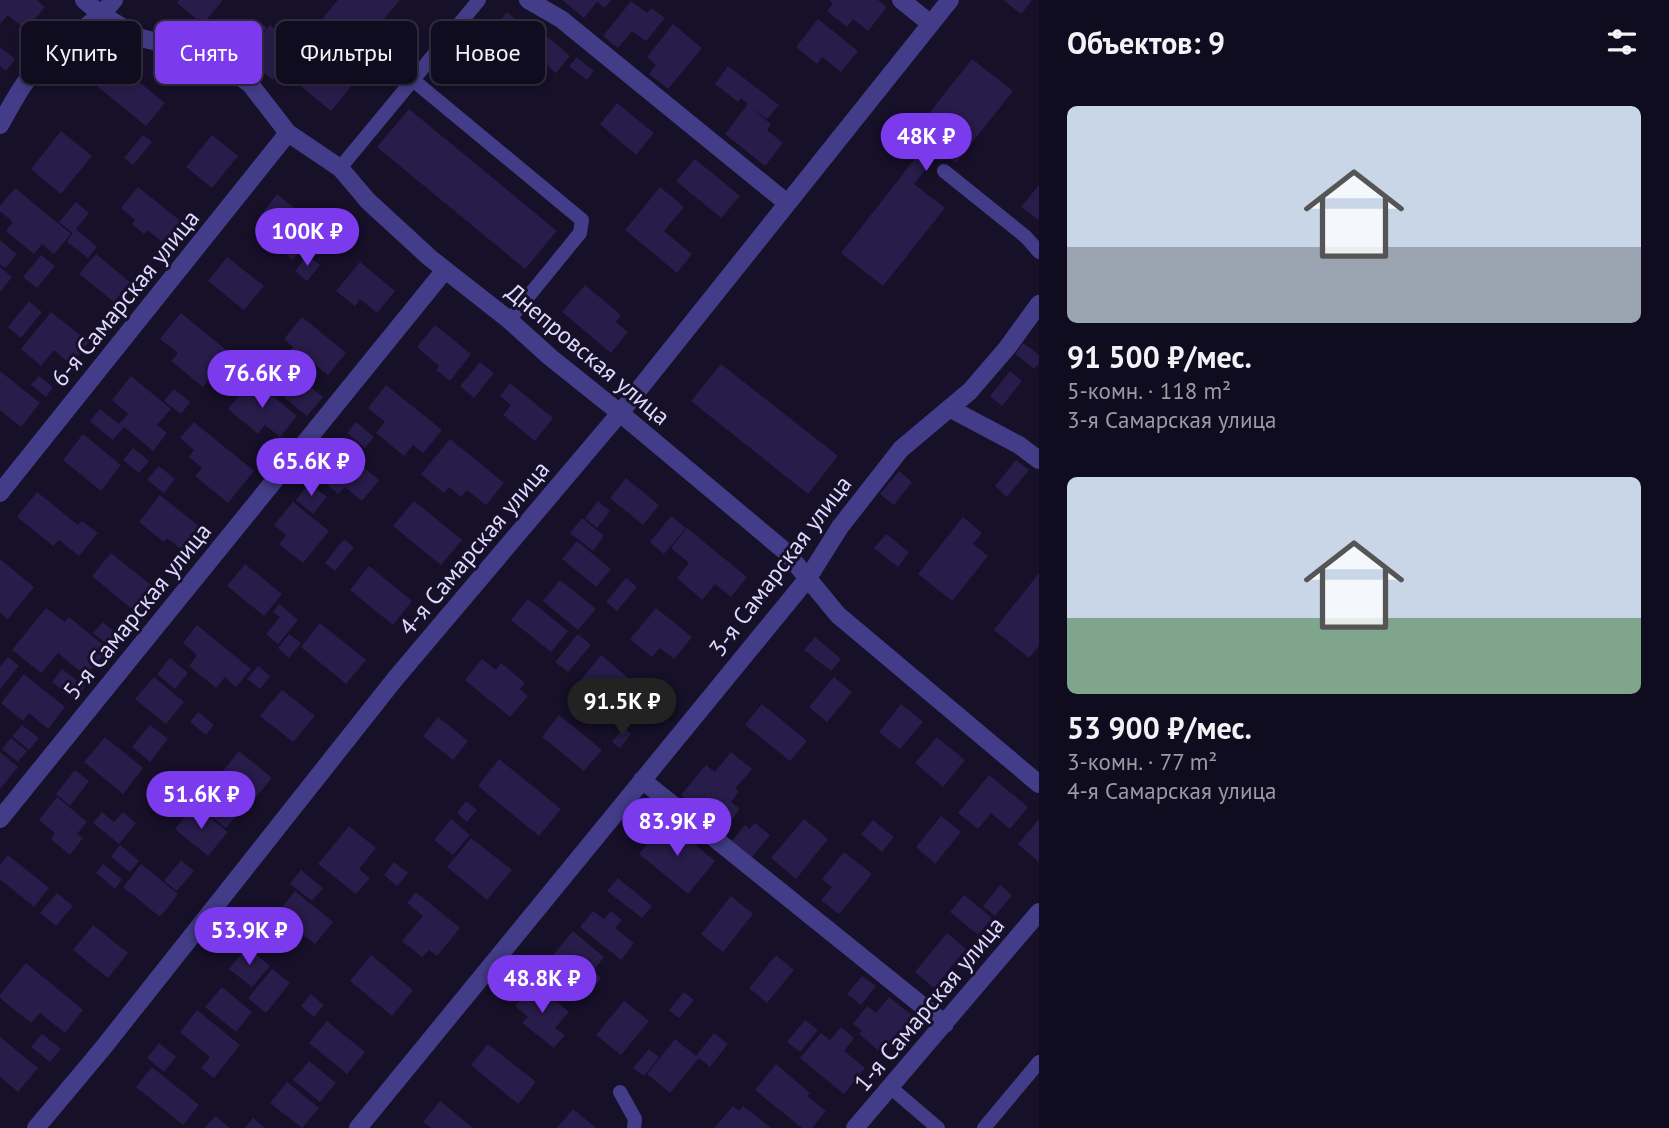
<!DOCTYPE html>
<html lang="ru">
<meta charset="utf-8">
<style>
:root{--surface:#100c1f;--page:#1e1a2c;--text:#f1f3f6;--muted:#9c9ba4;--line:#302c3d;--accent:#7c3aed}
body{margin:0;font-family:"PT Sans",sans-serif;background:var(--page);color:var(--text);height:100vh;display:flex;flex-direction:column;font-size:26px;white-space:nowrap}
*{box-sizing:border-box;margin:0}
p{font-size:23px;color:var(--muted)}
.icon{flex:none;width:38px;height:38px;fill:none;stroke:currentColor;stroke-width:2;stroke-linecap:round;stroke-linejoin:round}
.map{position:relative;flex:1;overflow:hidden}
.details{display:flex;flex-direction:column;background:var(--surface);width:630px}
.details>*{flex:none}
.guide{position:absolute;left:21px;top:21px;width:665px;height:63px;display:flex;gap:14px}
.price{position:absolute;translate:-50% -60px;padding:0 16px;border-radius:24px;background:var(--accent);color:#fff;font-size:23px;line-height:46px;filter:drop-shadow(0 2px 4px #0008)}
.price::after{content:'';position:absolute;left:50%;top:42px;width:21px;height:16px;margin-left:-10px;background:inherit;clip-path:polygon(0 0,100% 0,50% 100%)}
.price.active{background:#222;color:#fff}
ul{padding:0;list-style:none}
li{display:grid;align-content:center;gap:14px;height:371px;padding:0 28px}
li span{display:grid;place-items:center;height:217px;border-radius:10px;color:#555}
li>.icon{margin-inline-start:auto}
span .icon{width:126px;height:126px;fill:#fffc;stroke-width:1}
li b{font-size:30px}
h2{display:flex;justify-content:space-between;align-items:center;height:84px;padding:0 28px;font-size:30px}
.pill{padding:0 24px;border-radius:10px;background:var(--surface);box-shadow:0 4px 10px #0003,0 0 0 2px var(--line);font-size:24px;line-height:63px}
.pill.active{background:var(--accent);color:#fff}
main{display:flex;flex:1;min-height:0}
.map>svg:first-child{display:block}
</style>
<main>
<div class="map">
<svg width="1039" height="1128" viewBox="0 0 1039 1128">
<rect width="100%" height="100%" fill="#161029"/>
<!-- building -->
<path fill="#281c4a" d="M0 0H37L45 7 26 30 8 15 0 24Z
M179 0H223L203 24 177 3Z
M338 0H400L363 44 359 41 341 64 349 70 351 67 360 75 331 111 281 70 273 80 244 57 270 25 298 48Z
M562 0H611L605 8 597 2 584 18Z
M829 0H878L887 7 868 31 853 19 847 27 827 11 833 3Z
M1003 0H1032L1021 14Z
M631 1 647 13 651 8 665 18 646 41 632 31 618 48 603 36Z
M507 12 525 28 516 38 498 23Z
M818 19 858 51 841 72 822 57 817 64 796 47Z
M258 21 267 28 252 46 243 39Z
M673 24 702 48 668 89 649 74 656 65 647 57Z
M543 33 570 56 556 73 528 50Z
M0 47 15 59 6 71 0 66Z
M577 57 594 71 587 80 569 66Z
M972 59 1013 91 956 163 940 151 914 184 945 208 883 286 841 253 928 142 915 131Z
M116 63 165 103 146 126 98 87Z
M728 66 779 105 767 119 750 107 771 124 767 130 783 143 765 166 725 134 748 104 741 98 738 102 715 84Z
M617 103 654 133 636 155 600 124Z
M409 109 557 231 525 269 377 147Z
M61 131 92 156 61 194 31 169Z
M143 135 152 142 133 165 124 158Z
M212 135 238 156 212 188 186 167Z
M695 159 740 196 721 218 676 181Z
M1039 185V218L1038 220 1021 207Z
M138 187 183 223 166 245 147 230 144 234 132 224 135 220 121 208Z
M660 187 684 207 664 231 692 254 677 273 625 230Z
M15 188 71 234 54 254 42 244 34 254 6 231 13 222 0 211V206Z
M277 194 325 233 309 253 302 248 293 260 261 234 271 222 261 215Z
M76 202 89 213 76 229 97 247 88 258 67 242 73 233 59 222Z
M0 240 17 254 5 268 0 264Z
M96 254 130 282 114 302 79 274Z
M41 255 55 266 37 288 23 277Z
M307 255 320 265 307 281 295 271Z
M227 257 264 286 244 310 208 281Z
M360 262 395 291 377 313 360 299 355 306 336 291Z
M0 267 12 277 0 292Z
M585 285 621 315 616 322 628 332 611 353 562 312Z
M29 301 42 312 21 338 8 327Z
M51 312 89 342 71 365 54 350 41 366 21 349Z
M181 313 230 353 203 387 171 361 178 353 160 339Z
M302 317 346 353 328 375 307 358 304 362 290 351 293 347 284 339Z
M435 325 471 354 450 381 436 370 439 366 417 347Z
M1023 343 1039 355V364L1034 369 1015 354Z
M480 362 494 373 474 398 460 386Z
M721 364 838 456 808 494 691 401Z
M290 370 323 397 307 416 274 389Z
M0 371 40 403 21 427 0 410Z
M1010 371 1022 381 1002 406 990 396Z
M39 376 53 387 46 397 31 385Z
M131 376 171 409 157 425 167 433 153 451 124 427 113 440 90 421 100 409 119 424 128 414 112 400Z
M252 379 297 416 280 437 265 425 258 434 228 409Z
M510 383 553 418 535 441 503 415 511 405 500 396Z
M386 385 442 430 423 453 413 445 404 456 376 433 385 422 368 408Z
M174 389 190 402 181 414 164 401Z
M194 422 254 471 228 503 195 476 202 468 189 457 194 450 180 438Z
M356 422 374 437 365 448 347 433Z
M83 434 121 465 101 491 63 460Z
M450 439 504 483 486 505 467 490 461 497 449 487 444 493 421 474Z
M338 446 379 480 362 501 345 487 338 494 327 485 333 477 320 467Z
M133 448 149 461 139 473 123 460Z
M1016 460 1029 470 1007 497 995 486Z
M159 466 175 479 164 493 147 480Z
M899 471 912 482 894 505 880 494Z
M626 478 659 505 643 525 610 498Z
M309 483 327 497 313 514 296 500Z
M37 492 78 525 82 521 98 533 79 556 59 540 53 546 17 517Z
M160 495 206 532 188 555 167 538 164 542 139 522Z
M414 501 462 540 441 565 393 526Z
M598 501 610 511 597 528 585 518Z
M293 502 329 531 303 563 279 544 286 535 274 525Z
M671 516 686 528 664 554 650 542Z
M963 517 982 533 973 544 988 556 952 601 918 574Z
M582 518 604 536 593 551 570 533Z
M687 528 747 577 731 597 715 584 702 600 677 578 689 563 671 548Z
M886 534 909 552 898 567 874 548Z
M344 539 354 547 335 571 325 563Z
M577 541 611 569 596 587 562 559Z
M111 553 157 590 138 614 92 576Z
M0 559 34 587 8 619 0 613Z
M245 564 282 594 264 616 227 586Z
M369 566 412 601 393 625 350 590Z
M1039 573V646L1029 658 994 630Z
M626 578 637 587 617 611 606 602Z
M560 580 596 609 578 630 543 601Z
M528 599 568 631 551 652 511 620Z
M279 604 298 620 278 644 266 634 280 617 273 612Z
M46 608 65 622 69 617 108 649 86 676 58 653 41 673 12 650Z
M656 608 692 637 674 659 660 648 652 657 630 639Z
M103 622 122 638 113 649 93 633Z
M320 623 366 660 346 684 301 647Z
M197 625 251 669 236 687 225 677 216 688 189 666 197 655 183 643Z
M289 634 301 643 289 658 278 648Z
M578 634 591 645 568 672 555 662Z
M815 637 841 659 831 671 804 650Z
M601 655 651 697 626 727 576 686Z
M8 657 19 666 0 689V667Z
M170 658 188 673 175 689 157 674Z
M482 659 496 670 501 663 525 683 520 689 528 696 510 717 465 680Z
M258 666 270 676 260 689 247 679Z
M62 669 85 687 74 700 52 682Z
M24 674 65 707 48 729 29 713 23 721 1 703Z
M154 677 184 702 166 724 135 699Z
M834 677 852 692 827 722 809 707Z
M282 690 315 716 293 742 260 716Z
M762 704 807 741 790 761 745 725Z
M901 704 923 722 900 749 879 732Z
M198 712 214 725 206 735 190 722Z
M559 715 602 750 584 771 542 737Z
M438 717 468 741 453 760 423 736Z
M22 725 39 738 29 750 12 736Z
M150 725 168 739 150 762 132 747Z
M624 728 631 734 620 748 612 742Z
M105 737 143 768 123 794 84 762Z
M937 737 965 760 943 787 915 763Z
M11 738 27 751 18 762 2 749Z
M239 751 272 778 256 797 223 771Z
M0 752 18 767 0 789Z
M731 752 752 769 735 789 739 791 731 802 740 809 723 830 681 795 706 765 715 772Z
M499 759 561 809 539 836 478 786Z
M75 770 89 781 70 806 56 794Z
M989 775 1028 807 1010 829 991 813 978 829 958 813Z
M57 797 87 822 77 834 83 838 70 855 51 839 55 833 39 820Z
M225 801 239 812 226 828 212 817Z
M466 801 477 810 467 822 457 813Z
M194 805 228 832 208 856 175 829Z
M102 812 114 822 123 812 136 823 119 844 93 823Z
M941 816 961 832 935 864 916 847Z
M451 819 470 835 453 855 434 840Z
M804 819 828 839 796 879 771 858Z
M1039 819V862L1018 844Z
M873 820 894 837 882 852 861 834Z
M666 821 715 861 688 894 639 854Z
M755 823 770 835 752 857 732 841 745 825 749 829Z
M349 826 376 848 359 869 370 878 356 894 318 864Z
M471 838 512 870 487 900 447 867Z
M120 845 139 861 130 872 111 857Z
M844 852 872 874 839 914 821 900 832 887 822 879Z
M8 855 49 888 34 907 0 879V865Z
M181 860 194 871 177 891 164 881Z
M394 862 408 873 397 886 384 875Z
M103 864 122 879 115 889 96 873Z
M141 864 178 894 160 917 123 887Z
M301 870 323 888 312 901 290 884Z
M618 878 652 906 642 918 607 891Z
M1000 885 1012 895 995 916 983 906Z
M295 891 333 922 315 944 277 913Z
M416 892 460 928 437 956 429 950 422 957 402 941 423 916 407 903Z
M57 893 73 906 56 926 40 913Z
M964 895 992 918 978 935 950 912Z
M731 896 753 914 723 952 701 934Z
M593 911 604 919 611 911 622 920 615 928 634 943 621 960 580 927Z
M266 919 286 935 277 946 257 930Z
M93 925 128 953 108 978 73 950Z
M573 931 604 957 593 971 601 978 590 992 550 959Z
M947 933 966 949 934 988 915 972Z
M247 947 270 966 252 987 229 969Z
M371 955 413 990 392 1016 350 981Z
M776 955 794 970 767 1003 749 988Z
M26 963 83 1010 65 1033 40 1013 31 1023 0 998V995Z
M540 968 561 985 553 995 532 977Z
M272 969 290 983 266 1013 248 998Z
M862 976 876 986 861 1005 847 994Z
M533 983 569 1012 555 1028 565 1035 554 1048 522 1023 528 1017 515 1006Z
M222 987 252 1012 236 1032 205 1007Z
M684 992 694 1000 679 1018 669 1010Z
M311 994 324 1005 314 1017 301 1006Z
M889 997 913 1016 882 1054 859 1034 862 1031 853 1024 867 1006 876 1013Z
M624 1001 649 1021 621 1055 596 1035Z
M197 1010 240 1045 214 1078 201 1068 210 1057 180 1032Z
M805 1020 818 1030 800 1052 787 1042Z
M327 1021 365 1052 347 1074 309 1043Z
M841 1027 854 1038 844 1051 865 1068 844 1094 800 1058 821 1033 830 1040Z
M714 1033 728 1044 710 1067 699 1058 670 1093 647 1074 675 1039 696 1056Z
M42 1034 61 1049 50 1062 31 1047Z
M0 1037 38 1068 18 1092 0 1077Z
M159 1043 176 1057 164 1072 147 1058Z
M488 1044 536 1082 518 1104 471 1065Z
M649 1049 659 1057 644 1076 633 1068Z
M309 1061 336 1083 320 1102 293 1080Z
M776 1064 810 1093 807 1096 826 1111 812 1128H802L755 1090Z
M152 1067 199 1105 183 1125 136 1087Z
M287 1082 319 1108 302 1128 270 1103Z
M440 1101 473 1128H431L423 1122Z
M733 1106 739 1111 743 1106 771 1128H714Z
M573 1109 596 1128H557Z
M215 1116 230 1128H205Z
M253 1118 265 1128H245Z"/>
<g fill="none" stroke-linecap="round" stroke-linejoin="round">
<!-- lane -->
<path stroke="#433c88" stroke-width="14" d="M413 80 582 220 580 233 509 320
M340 168 479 0
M944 171 1026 237 1039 252
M890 1087 938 1128
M620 1092 635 1119 634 1128
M984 1128 1039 1062"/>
<!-- street -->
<path stroke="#433c88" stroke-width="18" d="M84 0 102 15 141 38 209 55 250 84 288 133 340 168 368 201 430 258 509 320 550 357 620 413 786 552 838 615 1039 784
M528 0 561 19 787 203
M901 0 931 24
M0 125C13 102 24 80 43 61 66 39 94 25 114 0
M951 409 1019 445 1039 460
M0 493 288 133
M642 780 945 1024
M0 819 445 270
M36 1128 103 1048 395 679 620 413 950 0
M358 1128 808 578 840 527 901 449 970 391 1007 348 1039 304
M855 1128 1039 912"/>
</g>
<g text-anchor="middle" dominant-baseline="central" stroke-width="6" stroke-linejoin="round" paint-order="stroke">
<!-- street labels -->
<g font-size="24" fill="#dfd9ff" stroke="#161029">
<text transform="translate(125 298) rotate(-51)">6-я Самарская улица</text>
<text transform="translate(588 354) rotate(40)">Днепровская улица</text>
<text transform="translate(474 548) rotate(-50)">4-я Самарская улица</text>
<text transform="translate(780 566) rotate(-53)">3-я Самарская улица</text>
<text transform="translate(137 611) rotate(-51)">5-я Самарская улица</text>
<text transform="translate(929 1004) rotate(-50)">1-я Самарская улица</text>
</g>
</g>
</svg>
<b class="price" style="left:926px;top:173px">48K ₽</b>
<b class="price" style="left:307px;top:268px">100K ₽</b>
<b class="price" style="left:262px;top:410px">76.6K ₽</b>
<b class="price" style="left:311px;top:498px">65.6K ₽</b>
<b class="price active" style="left:622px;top:738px">91.5K ₽</b>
<b class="price" style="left:201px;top:831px">51.6K ₽</b>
<b class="price" style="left:677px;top:858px">83.9K ₽</b>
<b class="price" style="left:249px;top:967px">53.9K ₽</b>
<b class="price" style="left:542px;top:1015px">48.8K ₽</b>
<div class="guide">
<a class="pill">Купить</a>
<a class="pill active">Снять</a>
<a class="pill">Фильтры</a>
<a class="pill">Новое</a>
</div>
</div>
<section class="details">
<h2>Объектов: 9<svg class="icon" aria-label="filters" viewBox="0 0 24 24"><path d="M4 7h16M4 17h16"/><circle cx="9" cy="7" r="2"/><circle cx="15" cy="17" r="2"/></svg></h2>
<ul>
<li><span style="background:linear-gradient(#c9d6e8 65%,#9aa5b1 0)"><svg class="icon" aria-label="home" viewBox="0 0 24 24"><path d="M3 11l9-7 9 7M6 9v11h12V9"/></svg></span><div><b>91 500 ₽/мес.</b><p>5-комн. · 118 m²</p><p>3-я Самарская улица</p></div></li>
<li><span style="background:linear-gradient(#c9d6e8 65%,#7fa58c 0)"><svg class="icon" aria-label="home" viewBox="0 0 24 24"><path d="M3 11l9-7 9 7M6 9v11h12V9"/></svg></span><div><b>53 900 ₽/мес.</b><p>3-комн. · 77 m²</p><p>4-я Самарская улица</p></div></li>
</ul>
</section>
</main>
